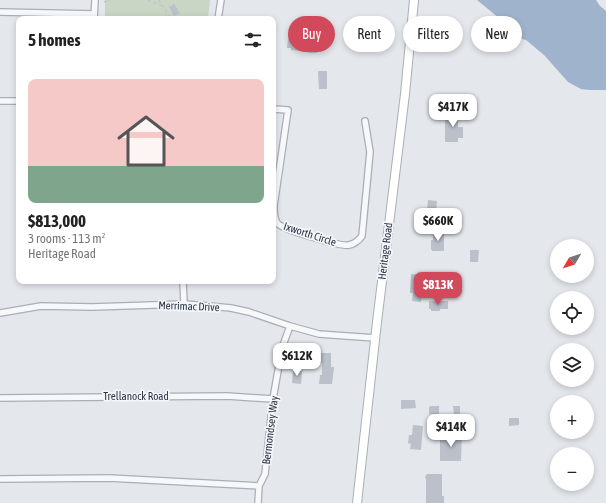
<!DOCTYPE html>
<meta charset="utf-8">
<style>
:root{--surface:#fff;--page:#f2f2f2;--text:#222;--muted:#767676;--accent:#d1495b}
body{margin:0;font-family:"Asap Condensed",sans-serif;background:var(--page);color:var(--text);height:100vh;display:flex;flex-direction:column;font-size:15px;white-space:nowrap}
*{box-sizing:border-box;margin:0}
p{font-size:13px;color:var(--muted)}
.icon{flex:none;width:22px;height:22px;fill:none;stroke:currentColor;stroke-width:2;stroke-linecap:round;stroke-linejoin:round}
.map{position:relative;flex:1;overflow:hidden}
.panel{position:absolute;left:16px;top:16px;width:260px;height:268px;display:flex;flex-direction:column;background:var(--surface);border-radius:8px;box-shadow:0 2px 6px #0003}
.panel>*{flex:none}
.guide{position:absolute;left:288px;top:16px;width:258px;height:36px;display:flex;gap:8px}
.needle{width:26px;rotate:231deg}
.fabs{position:absolute;left:550px;top:239px;display:grid;gap:8px}
.fabs a{display:grid;place-items:center;width:44px;height:44px;border-radius:50%;background:var(--surface);box-shadow:0 2px 6px #0003;font-size:20px}
.price{position:absolute;translate:-50% -34px;padding:0 9px;border-radius:8px;background:#fff;color:#222;font-size:13px;line-height:26px;filter:drop-shadow(0 1px 2px #0008)}
.price::after{content:'';position:absolute;left:50%;top:24px;width:12px;height:9px;margin-left:-6px;background:inherit;clip-path:polygon(0 0,100% 0,50% 100%)}
.price.on{background:var(--accent);color:#fff}
ul{padding:0;list-style:none}
li{display:grid;align-content:center;gap:8px;height:212px;padding:0 12px}
li span{display:grid;place-items:center;height:124px;border-radius:8px;color:#555}
li>.icon{margin-inline-start:auto}
span .icon{width:72px;height:72px;fill:#fffc;stroke-width:1}
li b{font-size:17px}
h2{display:flex;justify-content:space-between;align-items:center;height:48px;padding:0 12px;font-size:17px}
.pill{padding:0 14px;border-radius:18px;background:var(--surface);box-shadow:0 2px 6px #0003;font-size:14px;line-height:36px}
.pill.on{background:var(--accent);color:#fff}
.map>svg:first-child{display:block}
</style>
<div class="map">
<svg width="606" height="503" viewBox="0 0 606 503">
<rect width="100%" height="100%" fill="#e4e7ec"/>
<!-- green -->
<path fill="#c9d6c5" d="M105 0H210L208 19H105Z"/>
<!-- water -->
<path fill="#9fb4cc" d="M477 0H596L600 6 606 11V90H590L581 89 568 82 544 55 526 40 508 35 499 18Z"/>
<!-- building -->
<path fill="#bbc0ca" d="M174 4 180 13 174 16 169 7Z
M364 23 375 24 374 42H369V47L362 46Z
M288 39 318 43 317 53H308L309 52 291 50V48H287Z
M318 71H327V89H319Z
M459 99H470V112H458Z
M445 113H458V127H463V138H458V142H445Z
M428 200 437 201 435 221 427 220 428 211H427Z
M433 232H444V251H432V250H431V240H433Z
M470 250H479L478 262H470Z
M411 274 421 275 419 293H422L421 302 412 301 413 293H410Z
M429 301H448V309H440V311H431V309H429Z
M320 353H331V367H334L332 384H319L320 375H322V363H320Z
M293 371H302L301 384 292 383Z
M401 400H415L416 408 401 409Z
M430 406H439V414H429V407H430Z
M453 406H460V415H454Z
M509 418H519V425L509 426Z
M413 425 423 426 421 450 410 449 411 444 408 443 409 435H412Z
M456 429 462 430 461 461H440V437H456Z
M427 474H442V496H444V503H426V479L425 477Z"/>
<g fill="none" stroke-linecap="round" stroke-linejoin="round">
<!-- street casing -->
<g stroke="#a9aeb7" stroke-width="8">
<path id="street" d="M0 12 94 14
M94 19 95 0
M218 19 221 0
M0 101H19
M273 109 288 110 274 206C274 212 274 220 278 224 285 230 341 247 349 245 354 244 359 240 362 236L370 152 365 121
M183 281 184 304
M0 313 41 306 92 307 184 304 209 306 231 308 249 312 290 326 319 334 375 338
M0 398 227 396 273 399
M0 479 109 478 259 486 258 503
M259 486 265 474 273 399 282 348 290 326"/>
</g>
<!-- secondary casing -->
<g stroke="#a9aeb7" stroke-width="10">
<path id="secondary" d="M357 503 377 322 405 94 414 0"/>
</g>
<!-- path -->
<path stroke="#c2c5cb" stroke-width="1.5" stroke-dasharray="3 3" stroke-linecap="butt" d="M148 0 163 6
M159 0 171 19
M104 2 108 0"/>
<!-- street -->
<use href="#street" stroke="#f7f8fa" stroke-width="5.5"/>
<!-- secondary -->
<use href="#secondary" stroke="#fff" stroke-width="8"/>
</g>
<g text-anchor="middle" dominant-baseline="central" stroke-width="3.5" stroke-linejoin="round" paint-order="stroke">
<!-- street labels -->
<g font-size="11" fill="#2b3445" stroke="#f4f6f9">
<text transform="translate(310 234) rotate(18)">Ixworth Circle</text>
<text transform="translate(385 251) rotate(-83)">Heritage Road</text>
<text transform="translate(189 306) rotate(2)">Merrimac Drive</text>
<text x="136" y="396">Trellanock Road</text>
<text transform="translate(270 430) rotate(-83)">Bermondsey Way</text>
</g>
</g>
</svg>
<div class="fabs">
<a><svg class="needle" viewBox="-14 -14 28 28"><path d="M0-13l5 13h-10z" fill="#e53935"/><path d="M0 13l5-13h-10z" fill="#767676"/></svg></a>
<a><svg class="icon" aria-label="locate" viewBox="0 0 24 24"><circle cx="12" cy="12" r="6"/><path d="M12 2v4M12 18v4M2 12h4M18 12h4"/></svg></a>
<a><svg class="icon" aria-label="layers" viewBox="0 0 24 24"><path d="M12 4l9 5-9 5-9-5zM3 14l9 5 9-5"/></svg></a>
<a>+</a>
<a>−</a>
</div>
<b class="price" style="left:453px;top:128px">$417K</b>
<b class="price" style="left:438px;top:242px">$660K</b>
<b class="price on" style="left:438px;top:306px">$813K</b>
<b class="price" style="left:297px;top:377px">$612K</b>
<b class="price" style="left:451px;top:448px">$414K</b>
<div class="guide">
<a class="pill on">Buy</a>
<a class="pill">Rent</a>
<a class="pill">Filters</a>
<a class="pill">New</a>
</div>
<section class="panel">
<h2>5 homes<svg class="icon" aria-label="filters" viewBox="0 0 24 24"><path d="M4 7h16M4 17h16"/><circle cx="9" cy="7" r="2"/><circle cx="15" cy="17" r="2"/></svg></h2>
<ul>
<li><span style="background:linear-gradient(#f6c9c9 70%,#7fa58c 0)"><svg class="icon" aria-label="home" viewBox="0 0 24 24"><path d="M3 11l9-7 9 7M6 9v11h12V9"/></svg></span><div><b>$813,000</b><p>3 rooms · 113 m²</p><p>Heritage Road</p></div></li>
</ul>
</section>
</div>
